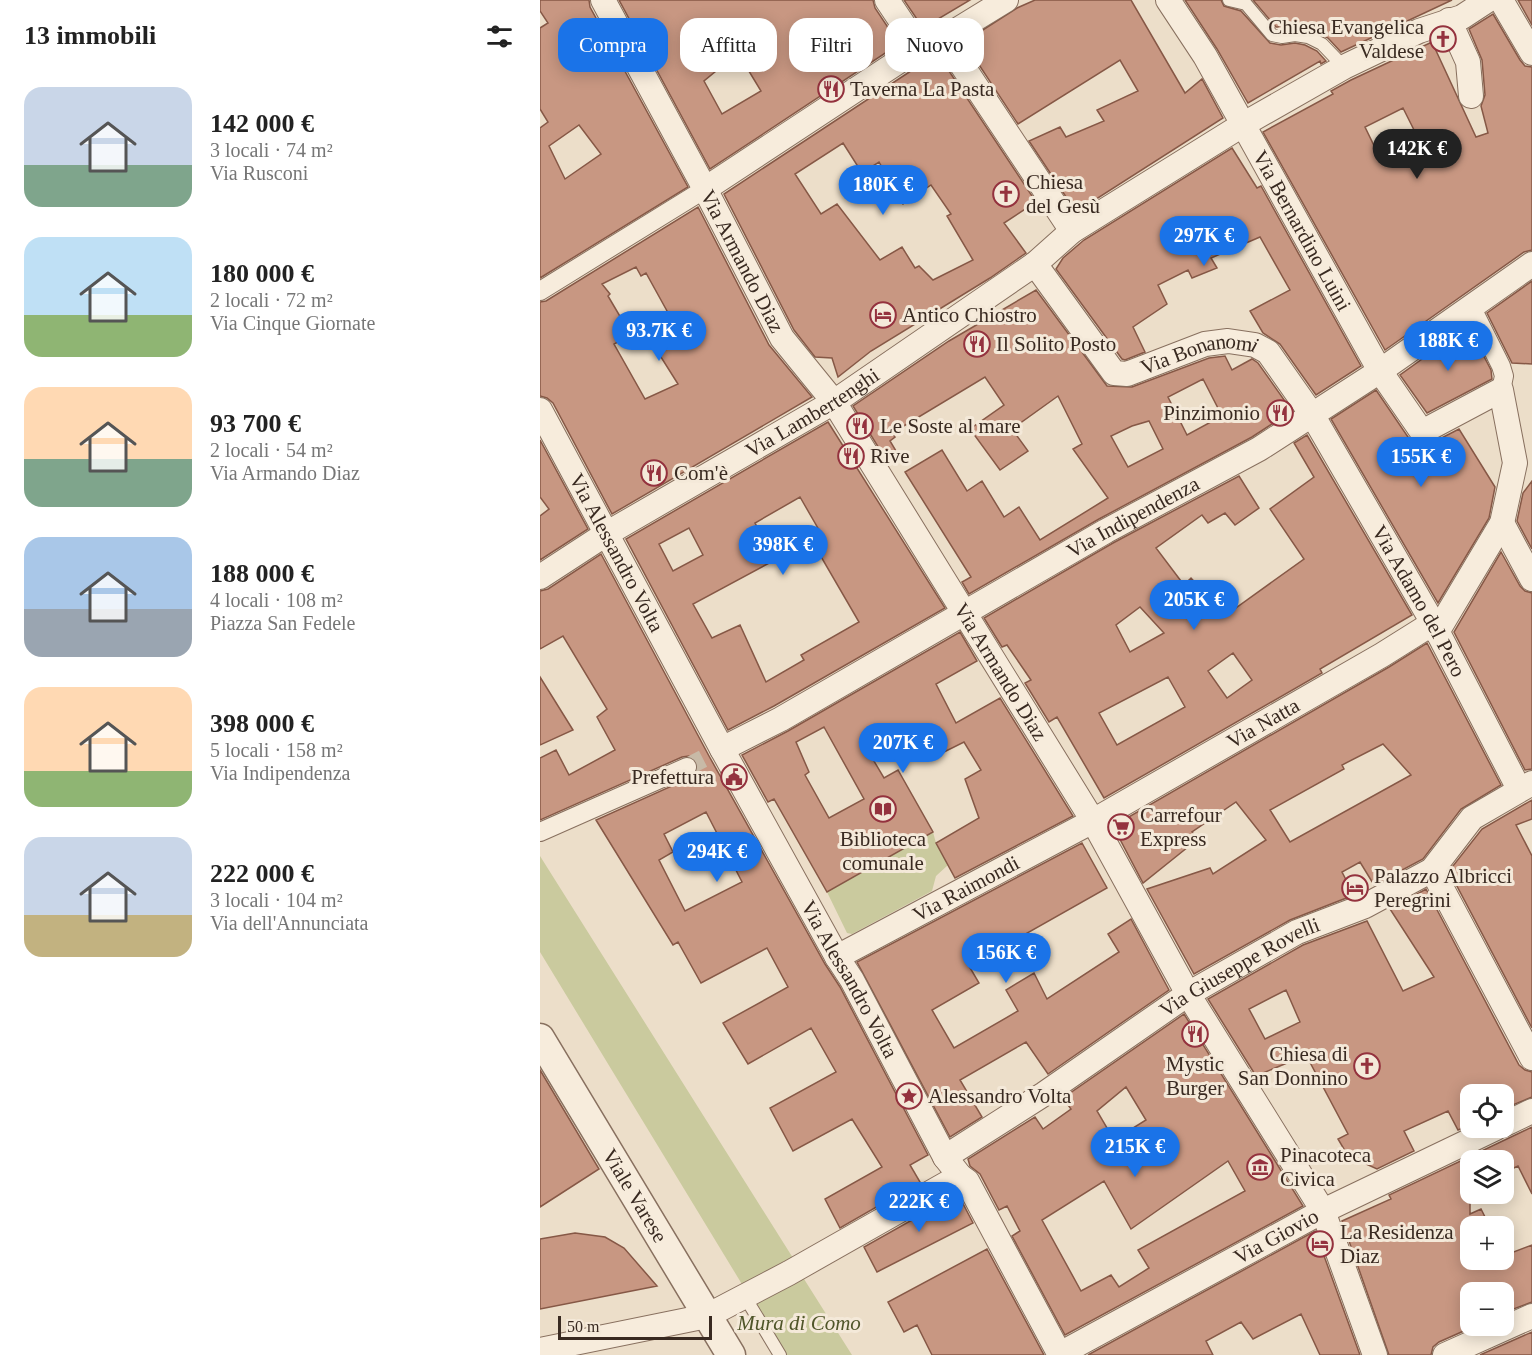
<!DOCTYPE html>
<html lang="it">
<meta charset="utf-8">
<style>
:root{--surface:#fff;--page:#f6f6f6;--text:#222;--muted:#767676;--accent:#1a73e8}
body{margin:0;font-family:"Times New Roman",serif;background:var(--page);color:var(--text);height:100vh;display:flex;flex-direction:column;font-size:22px;white-space:nowrap}
*{box-sizing:border-box;margin:0}
p{font-size:20px;color:var(--muted)}
.icon{flex:none;width:33px;height:33px;fill:none;stroke:currentColor;stroke-width:2;stroke-linecap:round;stroke-linejoin:round}
.map{position:relative;flex:1;overflow:hidden}
.sheet{display:flex;flex-direction:column;background:var(--surface);width:540px}
.sheet>*{flex:none}
.hud{position:absolute;left:18px;top:18px;width:570px;height:54px;display:flex;gap:12px}
.controls{position:absolute;left:920px;top:1084px;display:grid;gap:12px}
.controls a{display:grid;place-items:center;width:54px;height:54px;border-radius:12px;background:var(--surface);box-shadow:0 3px 15px #0003;font-size:30px}
.scale{position:absolute;left:18px;bottom:15px;width:154px;box-sizing:border-box;padding-left:6px;border:3px solid #392a21;border-top:0;font-size:16px;line-height:21px;white-space:nowrap;color:#392a21;-webkit-text-stroke:4px #f4e9d9;paint-order:stroke}
.price{position:absolute;translate:-50% -51px;padding:0 14px;border-radius:21px;background:var(--accent);color:#fff;font-size:20px;line-height:39px;filter:drop-shadow(0 2px 3px #0008)}
.price::after{content:'';position:absolute;left:50%;top:36px;width:18px;height:14px;margin-left:-9px;background:inherit;clip-path:polygon(0 0,100% 0,50% 100%)}
.price.on{background:#222;color:#fff}
ul{padding:0;list-style:none}
li{display:flex;align-items:center;gap:18px;height:150px;padding:0 24px}
li span{display:grid;place-items:center;flex:none;width:168px;height:120px;border-radius:18px;color:#555}
li>.icon{margin-inline-start:auto}
span .icon{width:72px;height:72px;fill:#fffc;stroke-width:1}
li b{font-size:26px}
h2{display:flex;justify-content:space-between;align-items:center;height:72px;padding:0 24px;font-size:26px}
.chip{padding:0 21px;border-radius:18px;background:var(--surface);box-shadow:0 3px 15px #0003;font-size:21px;line-height:54px}
.chip.on{background:var(--accent);color:#fff}
main{display:flex;flex:1;min-height:0}
.map>svg:first-child{display:block}
</style>
<main>
<section class="sheet">
<h2>13 immobili<svg class="icon" aria-label="filters" viewBox="0 0 24 24"><path d="M4 7h16M4 17h16"/><circle cx="9" cy="7" r="2"/><circle cx="15" cy="17" r="2"/></svg></h2>
<ul>
<li><span style="background:linear-gradient(#c9d6e8 65%,#7fa58c 0)"><svg class="icon" aria-label="home" viewBox="0 0 24 24"><path d="M3 11l9-7 9 7M6 9v11h12V9"/></svg></span><div><b>142 000 €</b><p>3 locali · 74 m²</p><p>Via Rusconi</p></div></li>
<li><span style="background:linear-gradient(#bfe0f5 65%,#8fb573 0)"><svg class="icon" aria-label="home" viewBox="0 0 24 24"><path d="M3 11l9-7 9 7M6 9v11h12V9"/></svg></span><div><b>180 000 €</b><p>2 locali · 72 m²</p><p>Via Cinque Giornate</p></div></li>
<li><span style="background:linear-gradient(#ffd9b3 60%,#7fa58c 0)"><svg class="icon" aria-label="home" viewBox="0 0 24 24"><path d="M3 11l9-7 9 7M6 9v11h12V9"/></svg></span><div><b>93 700 €</b><p>2 locali · 54 m²</p><p>Via Armando Diaz</p></div></li>
<li><span style="background:linear-gradient(#a9c7e8 60%,#9aa5b1 0)"><svg class="icon" aria-label="home" viewBox="0 0 24 24"><path d="M3 11l9-7 9 7M6 9v11h12V9"/></svg></span><div><b>188 000 €</b><p>4 locali · 108 m²</p><p>Piazza San Fedele</p></div></li>
<li><span style="background:linear-gradient(#ffd9b3 70%,#8fb573 0)"><svg class="icon" aria-label="home" viewBox="0 0 24 24"><path d="M3 11l9-7 9 7M6 9v11h12V9"/></svg></span><div><b>398 000 €</b><p>5 locali · 158 m²</p><p>Via Indipendenza</p></div></li>
<li><span style="background:linear-gradient(#c9d6e8 65%,#c2b280 0)"><svg class="icon" aria-label="home" viewBox="0 0 24 24"><path d="M3 11l9-7 9 7M6 9v11h12V9"/></svg></span><div><b>222 000 €</b><p>3 locali · 104 m²</p><p>Via dell'Annunciata</p></div></li>
</ul>
</section>
<div class="map">
<svg width="992" height="1355" viewBox="0 0 992 1355">
<rect width="100%" height="100%" fill="#ecdec9"/>
<!-- green -->
<path fill="#caca9e" d="M393 832 396 843 408 865 396 876 392 891 312 934 307 933 287 892Z
M0 856 253 1258 264 1279 312 1355H245L0 952Z"/>
<!-- building -->
<path fill="#c89782" stroke="#865846" stroke-width="1.5" fill-rule="evenodd" d="M0 0H49L50 7 148 187 0 278V128L8 122 0 109V28L8 23 0 11ZM39 125 61 154 25 179 9 146Z
M79 0H333L335 8 359 44 170 169ZM198 53 221 91 182 114 164 81Z
M364 0H430L383 28Z
M495 0H591L645 93 662 79 683 118 536 212 489 141 520 127 526 137 564 121 557 110 598 91 580 60 478 124 424 42 477 8Z
M645 0H681L684 6 701 11 730 43 741 45 755 43 765 45 777 51 786 61 781 64 780 61 708 103 677 49Z
M713 0H912L801 52 788 38 771 29 756 27H736Z
M978 0H992V25Z
M953 14 980 60 985 66 992 67V250L984 252 845 350 723 132 793 94 791 91 811 80 892 42 936 137 948 133 941 106 945 95 942 60 929 29ZM863 108 880 142 842 162 825 127Z
M399 56 496 202 464 223 486 253 450 278 331 351 298 377 292 358 275 357 254 330 184 194 386 61ZM303 143 322 173 339 162 363 204 391 185 411 214 407 216 433 260 393 280 379 266 375 268 362 247 340 260 297 204 281 214 255 174Z
M692 148 717 188 721 186 821 366 776 395 740 344 723 333 710 311 750 290 720 237 671 258 677 268 652 278 648 270 618 285 627 304 593 327 605 352 585 360 582 359 516 269 523 258 544 240Z
M158 207 229 345 272 397 72 514 13 403 7 398 0 396V302L6 301ZM96 267 101 276 106 273 127 311 102 327 138 384 105 399 74 344 91 335 68 296 70 294 62 284Z
M992 281V364L972 363 947 313Z
M496 290 567 386 592 387 669 358 685 356 692 370 712 359 718 363 752 411 712 437 559 519 429 594 422 582 431 577 365 472 402 450 427 491 442 481 464 517 479 507 500 540 568 498 533 449 542 444 518 396 472 429 488 451 460 470 430 429 464 405 445 377 352 433 355 437 350 441 359 456 348 463 313 406 409 341ZM663 379 682 416 647 435 628 397ZM609 421 623 449 588 467 571 436 592 426Z
M928 326 951 370 952 379 887 413 860 375Z
M836 390 870 440 876 445H888L919 429 955 487 949 518 898 603 791 419Z
M288 422 405 608 234 706 188 730 86 539ZM260 497 279 530 269 536 319 622 261 655 264 660 226 682 200 625 172 638 153 604 235 560 215 523ZM149 528 163 555 133 571 119 544Z
M767 435 872 615 780 669 782 673 564 798 517 717 509 722 485 683 491 680 467 645 462 647 444 618 573 543 699 476 719 508 695 525 685 513 668 523 662 515 616 548 644 585 651 578 686 615 764 559 730 509 774 477 754 443ZM600 607 624 633 590 652 576 625ZM693 653 712 680 687 698 668 671ZM628 677 645 707 577 745 559 713Z
M0 440 48 529 0 560V516L9 509 0 497Z
M992 481V549L977 521 983 493Z
M961 552 980 586 985 591 992 593V769L985 770 914 632Z
M61 554 169 756 285 964 300 987 388 1155 370 1165 380 1182 300 1228 285 1199 342 1167 312 1119 253 1151 230 1108 296 1072 271 1028 208 1064 183 1023 248 987 227 948 161 983 138 942 133 945 56 820 152 777 158 769 157 762 149 756 142 757 0 820V758L16 750 29 775 75 750 57 717 67 709 23 636 0 649V591L8 589ZM166 812 202 882 145 911 119 860 133 852 124 834Z
M420 632 437 661 396 684 416 723 460 698 533 816 415 878 396 843 439 818 425 779 441 770 424 742 388 760 370 727 328 751 344 778 358 770 393 832 287 892 234 799 228 802 202 755 248 731ZM284 727 324 799 289 818 265 775 269 772 256 742Z
M887 643 961 785 921 809 883 859 834 885 820 862 802 872 814 895 750 920 654 974 607 889 670 868 673 874 726 840 696 802 652 832 658 839 603 883 573 826 849 667ZM843 744 871 775 750 842 730 810 804 769 802 765Z
M0 677 33 730 0 745Z
M992 800V819L976 825 992 856V1028L909 871 942 829Z
M542 843 567 888 429 966 439 983 392 1010 414 1048 478 1011 466 990 494 973 507 999 579 952 568 934 591 919 629 990 508 1074 486 1042 420 1080 442 1117 410 1137 317 962Z
M886 889 979 1065 985 1070 992 1072V1097L963 1109V1095H930V1125L918 1130 908 1111 864 1131 874 1151 837 1169 808 1156 798 1139 808 1134 766 1055 716 1076 668 999 763 945 827 921 863 991 894 977 850 909ZM746 990 760 1022 725 1039 709 1009Z
M644 1014 763 1206 525 1335 472 1236 480 1231 467 1206 459 1210 440 1174 430 1166 428 1159 495 1117 503 1129 531 1109 523 1098ZM586 1087 606 1120 574 1140 557 1111ZM688 1161 705 1191 598 1250 609 1268 579 1287 571 1275 541 1291 502 1220 564 1181 591 1229Z
M0 1070 59 1169 0 1207Z
M992 1127V1194L978 1166 963 1173V1161H930V1214L941 1209 950 1227H930V1260H963V1256L992 1245V1302L963 1313V1293H930V1326H935L899 1342 893 1347 891 1355H849L802 1221 851 1199 849 1195Z
M418 1194 433 1223 337 1272 324 1247Z
M775 1231 820 1355H780L761 1314 713 1339 701 1322 666 1341 673 1355H548Z
M35 1233 65 1237 84 1248 117 1286 0 1309V1239Z
M447 1249 504 1355H392L377 1325 364 1332 348 1302Z
M992 1332V1355H940Z"/>
<g fill="none" stroke-linecap="round" stroke-linejoin="round">
<!-- pedestrian-tunnel -->
<path stroke="#c8baa7" stroke-width="18" stroke-dasharray="18 9" stroke-linecap="butt" d="M147 767 182 749"/>
<!-- service casing -->
<g stroke="#88705f" stroke-width="14">
<path id="service" d="M689 0 706 4 732 35 742 37 755 35 768 37 782 44 804 67
M205 1297 240 1355"/>
</g>
<!-- pedestrian casing -->
<g stroke="#88705f" stroke-width="20">
<path id="pedestrian" d="M0 291 165 189
M931 306 961 366 964 376 961 390
M0 832 147 767"/>
</g>
<!-- minor casing -->
<g stroke="#88705f" stroke-width="26">
<g id="minor">
<path id="s1" d="M63 0 165 189 242 338 294 402 553 821 648 994 783 1211 835 1355"/>
<path d="M347 0 379 48"/>
<path id="s2" d="M628 0 665 56 840 371 882 432 961 390 975 463 962 523 897 632"/>
<path d="M961 0 992 53"/>
<path d="M909 20 928 62 931 96"/>
<path d="M404 38 532 231"/>
<path d="M165 189 379 48 404 38 466 0"/>
<path id="s3" d="M495 264 574 373 587 374 665 344 688 341 715 345 728 352 773 416 893 623 979 789"/>
<path id="s4" d="M0 410 182 749 297 957 312 980 405 1157 420 1176 427 1181 520 1355"/>
<path d="M962 523 992 579"/>
<path id="s5" d="M0 577 66 534 294 402 495 264 532 231 704 124 804 67 879 31 922 17 948 0"/>
<path id="s6" d="M182 749 241 719 566 531 719 449 840 371 992 264"/>
<path d="M892 870 992 1058"/>
<path id="s7" d="M297 957 553 821 842 655 893 623"/>
<path d="M963 1125 992 1111"/>
<path id="s8" d="M405 1157 504 1094 648 994 757 932 825 906 892 870 932 818 992 783"/>
<path d="M0 1350 167 1316 249 1273 420 1176"/>
<path id="s9" d="M520 1354 783 1211 956 1128"/>
<path d="M905 1355 992 1316"/>
</g>
</g>
<!-- tertiary casing -->
<g stroke="#88705f" stroke-width="31">
<g id="tertiary">
<path id="s10" d="M0 1038 191 1355"/>
</g>
</g>
<!-- service -->
<use href="#service" stroke="#f7ecdc" stroke-width="12"/>
<!-- pedestrian -->
<use href="#pedestrian" stroke="#f7ecdc" stroke-width="18"/>
<!-- minor -->
<use href="#minor" stroke="#f7ecdc" stroke-width="24"/>
<!-- tertiary -->
<use href="#tertiary" stroke="#f7ecdc" stroke-width="28"/>
</g>
<!-- icons -->
<defs>
<g id="church-ring" transform="scale(1.35)"><circle r="9.5" fill="#f4e9d9" stroke="#94323e" stroke-width="1.5"/><path d="M-1.2-6h2.4v3.5h3.3v2.4h-3.3V6h-2.4V-.1h-3.3v-2.4h3.3Z" fill="#94323e"/></g>
<g id="restaurant-ring" transform="scale(1.35)"><circle r="9.5" fill="#f4e9d9" stroke="#94323e" stroke-width="1.5"/><path d="M-5-6h1v4h1v-4h1v4h1v-4h1v5L-1.5 .5V6h-2V.5L-5-1ZM5-6V6H3V1.5H1.5Q1.5-4 5-6Z" fill="#94323e"/></g>
<g id="hotel-ring" transform="scale(1.35)"><circle r="9.5" fill="#f4e9d9" stroke="#94323e" stroke-width="1.5"/><path d="M-6-4.5h1.5V1H6V5H4.5V3h-9V5H-6ZM-4 0a1.8 1.8 0 1 1 3.6 0ZM.5 0V-2.5h3Q6-2.5 6 0Z" fill="#94323e"/></g>
<g id="civic-ring" transform="scale(1.35)"><circle r="9.5" fill="#f4e9d9" stroke="#94323e" stroke-width="1.5"/><path d="M-.6-6.5H3V-4.5H.6V-3L4-1V1h2V6H-6V1h2V-1L-.6-3ZM-1.2 2.5V6h2.4V2.5Z" fill="#94323e"/></g>
<g id="library-ring" transform="scale(1.35)"><circle r="9.5" fill="#f4e9d9" stroke="#94323e" stroke-width="1.5"/><path d="M-6-4Q-3-5.5-.7-3.5V5Q-3 3-6 4ZM6-4Q3-5.5 .7-3.5V5Q3 3 6 4Z" fill="#94323e"/></g>
<g id="supermarket-ring" transform="scale(1.35)"><circle r="9.5" fill="#f4e9d9" stroke="#94323e" stroke-width="1.5"/><path d="M-6-5.5h2.5l.6 2H6L4.5 2H-2.5L-4.4-4H-6ZM-1.5 3.2a1.3 1.3 0 1 0 .1 0ZM3 3.2a1.3 1.3 0 1 0 .1 0Z" fill="#94323e"/></g>
<g id="sight-ring" transform="scale(1.35)"><circle r="9.5" fill="#f4e9d9" stroke="#94323e" stroke-width="1.5"/><path d="M0-6L1.8-2.2L6-1.7L2.9 1.2L3.7 5.4L0 3.3L-3.7 5.4L-2.9 1.2L-6-1.7L-1.8-2.2Z" fill="#94323e"/></g>
<g id="museum-ring" transform="scale(1.35)"><circle r="9.5" fill="#f4e9d9" stroke="#94323e" stroke-width="1.5"/><path d="M0-6L6-3V-2H-6V-3ZM-5-1h2V3h-2ZM-1-1h2V3h-2ZM3-1h2V3H3ZM-6 4H6V6H-6Z" fill="#94323e"/></g>
</defs>
<g fill-rule="evenodd">
<use href="#church-ring" x="903" y="39"/>
<use href="#restaurant-ring" x="291" y="89"/>
<use href="#church-ring" x="466" y="194"/>
<use href="#hotel-ring" x="343" y="315"/>
<use href="#restaurant-ring" x="437" y="344"/>
<use href="#restaurant-ring" x="740" y="413"/>
<use href="#restaurant-ring" x="320" y="426"/>
<use href="#restaurant-ring" x="311" y="456"/>
<use href="#restaurant-ring" x="114" y="473"/>
<use href="#civic-ring" x="194" y="777"/>
<use href="#library-ring" x="343" y="809"/>
<use href="#supermarket-ring" x="581" y="827"/>
<use href="#hotel-ring" x="815" y="888"/>
<use href="#restaurant-ring" x="655" y="1034"/>
<use href="#church-ring" x="827" y="1066"/>
<use href="#sight-ring" x="369" y="1096"/>
<use href="#museum-ring" x="720" y="1167"/>
<use href="#hotel-ring" x="780" y="1244"/>
</g>
<g text-anchor="middle" dominant-baseline="central" stroke-width="6" stroke-linejoin="round" paint-order="stroke">
<!-- poi labels -->
<g font-size="21" fill="#392a21" stroke="#f4e9d9" text-anchor="start">
<text x="884" y="27" text-anchor="end">Chiesa Evangelica<tspan x="884" dy="24">Valdese</tspan></text>
<text x="310" y="89">Taverna La Pasta</text>
<text x="486" y="182">Chiesa<tspan x="486" dy="24">del Gesù</tspan></text>
<text x="362" y="315">Antico Chiostro</text>
<text x="456" y="344">Il Solito Posto</text>
<text x="720" y="413" text-anchor="end">Pinzimonio</text>
<text x="340" y="426">Le Soste al mare</text>
<text x="330" y="456">Rive</text>
<text x="134" y="473">Com'è</text>
<text x="174" y="777" text-anchor="end">Prefettura</text>
<text x="600" y="815">Carrefour<tspan x="600" dy="24">Express</tspan></text>
<text x="343" y="839" text-anchor="middle">Biblioteca<tspan x="343" dy="24">comunale</tspan></text>
<text x="834" y="876">Palazzo Albricci<tspan x="834" dy="24">Peregrini</tspan></text>
<text x="808" y="1054" text-anchor="end">Chiesa di<tspan x="808" dy="24">San Donnino</tspan></text>
<text x="655" y="1064" text-anchor="middle">Mystic<tspan x="655" dy="24">Burger</tspan></text>
<text x="388" y="1096">Alessandro Volta</text>
<text x="740" y="1155">Pinacoteca<tspan x="740" dy="24">Civica</tspan></text>
<text x="800" y="1232">La Residenza<tspan x="800" dy="24">Diaz</tspan></text>
</g>
<!-- street labels -->
<g font-size="21" fill="#392a21" stroke="#f4e9d9">
<text stroke="none"><textPath href="#s2" startOffset="267">Via Bernardino Luini</textPath></text>
<text stroke="none"><textPath href="#s1" startOffset="296">Via Armando Diaz</textPath></text>
<text stroke="none"><textPath href="#s3" startOffset="224">Via Bonanomi</textPath></text>
<text stroke="none"><textPath href="#s5" startOffset="318">Via Lambertenghi</textPath></text>
<text stroke="none"><textPath href="#s6" startOffset="472">Via Indipendenza</textPath></text>
<text stroke="none"><textPath href="#s4" startOffset="162">Via Alessandro Volta</textPath></text>
<text stroke="none"><textPath href="#s3" startOffset="588">Via Adamo del Pero</textPath></text>
<text stroke="none"><textPath href="#s1" startOffset="782">Via Armando Diaz</textPath></text>
<text stroke="none"><textPath href="#s7" startOffset="486">Via Natta</textPath></text>
<text stroke="none"><textPath href="#s7" startOffset="146">Via Raimondi</textPath></text>
<text stroke="none"><textPath href="#s8" startOffset="351">Via Giuseppe Rovelli</textPath></text>
<text stroke="none"><textPath href="#s4" startOffset="648">Via Alessandro Volta</textPath></text>
<text stroke="none"><textPath href="#s10" startOffset="184">Viale Varese</textPath></text>
<text stroke="none"><textPath href="#s9" startOffset="246">Via Giovio</textPath></text>
</g>
<!-- park labels -->
<g font-size="21" font-style="italic" fill="#4f5529" stroke="#f4e9d9">
<text x="259" y="1323">Mura di Como</text>
</g>
</g>
</svg>
<div class="controls">
<a><svg class="icon" aria-label="locate" viewBox="0 0 24 24"><circle cx="12" cy="12" r="6"/><path d="M12 2v4M12 18v4M2 12h4M18 12h4"/></svg></a>
<a><svg class="icon" aria-label="layers" viewBox="0 0 24 24"><path d="M12 4l9 5-9 5-9-5zM3 14l9 5 9-5"/></svg></a>
<a>+</a>
<a>−</a>
</div>
<div class="scale">50 m</div>
<b class="price on" style="left:877px;top:180px">142K €</b>
<b class="price" style="left:343px;top:216px">180K €</b>
<b class="price" style="left:664px;top:267px">297K €</b>
<b class="price" style="left:119px;top:362px">93.7K €</b>
<b class="price" style="left:908px;top:372px">188K €</b>
<b class="price" style="left:881px;top:488px">155K €</b>
<b class="price" style="left:243px;top:576px">398K €</b>
<b class="price" style="left:654px;top:631px">205K €</b>
<b class="price" style="left:363px;top:774px">207K €</b>
<b class="price" style="left:177px;top:883px">294K €</b>
<b class="price" style="left:466px;top:984px">156K €</b>
<b class="price" style="left:595px;top:1178px">215K €</b>
<b class="price" style="left:379px;top:1233px">222K €</b>
<div class="hud">
<a class="chip on">Compra</a>
<a class="chip">Affitta</a>
<a class="chip">Filtri</a>
<a class="chip">Nuovo</a>
</div>
</div>
</main>
